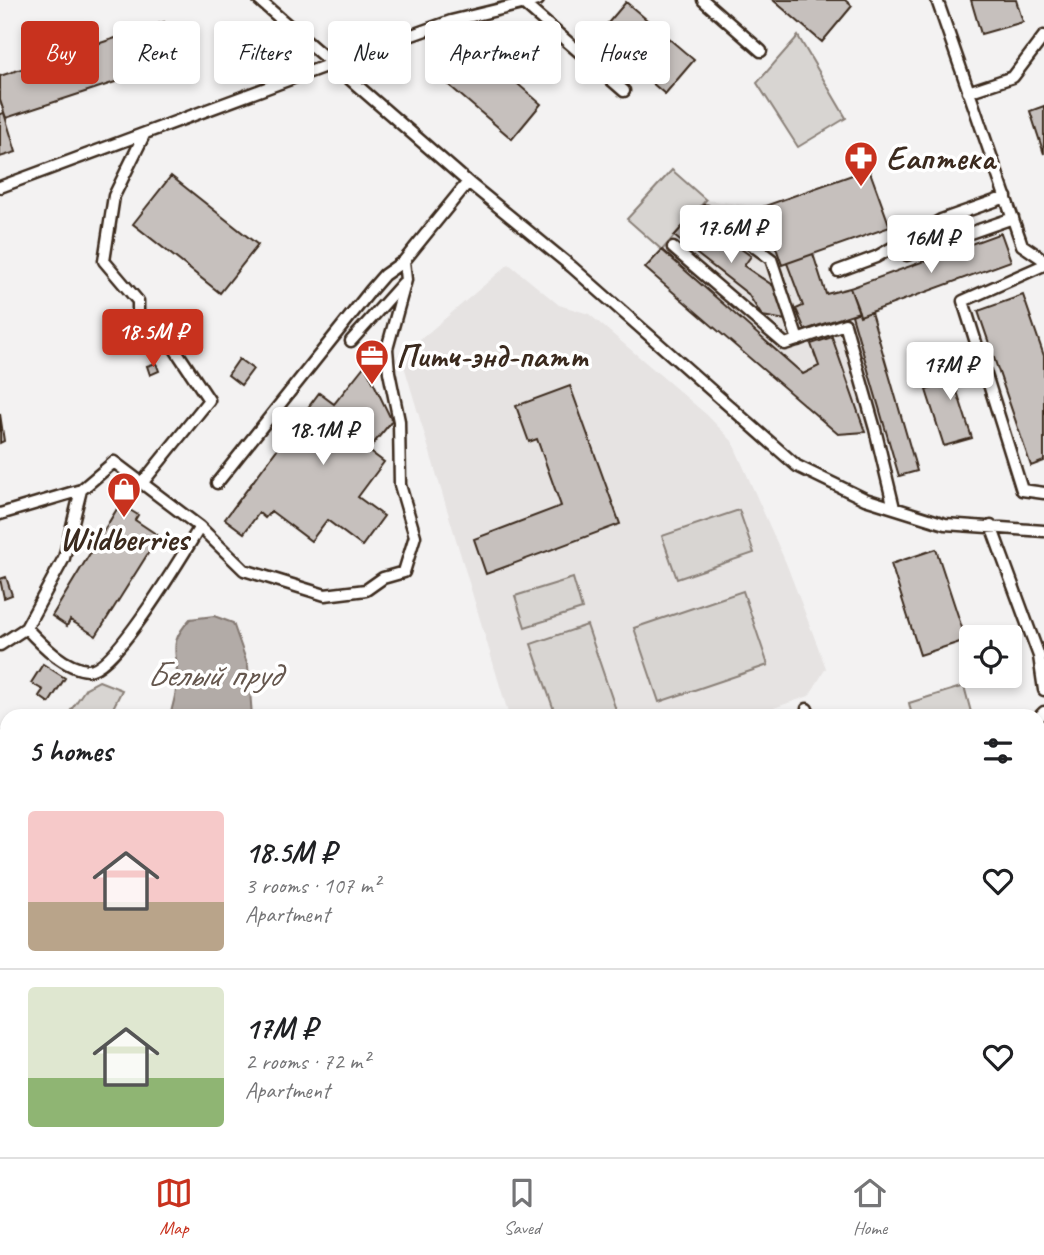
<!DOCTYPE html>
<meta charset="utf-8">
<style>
:root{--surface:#fff;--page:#f2f2f2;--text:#202124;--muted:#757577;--line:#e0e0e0;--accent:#c8321e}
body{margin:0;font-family:Caveat,sans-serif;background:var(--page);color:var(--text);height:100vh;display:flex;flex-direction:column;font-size:26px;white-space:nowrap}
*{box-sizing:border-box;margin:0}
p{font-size:23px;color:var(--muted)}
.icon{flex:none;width:38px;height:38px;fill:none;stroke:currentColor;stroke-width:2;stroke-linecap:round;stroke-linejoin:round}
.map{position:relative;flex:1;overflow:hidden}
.details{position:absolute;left:0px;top:709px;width:1045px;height:450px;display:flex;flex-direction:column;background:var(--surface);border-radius:21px 21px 0 0;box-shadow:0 4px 10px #0003}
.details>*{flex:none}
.top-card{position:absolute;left:21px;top:21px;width:1003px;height:63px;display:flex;gap:14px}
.controls{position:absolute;left:959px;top:625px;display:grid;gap:14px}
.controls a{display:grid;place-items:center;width:63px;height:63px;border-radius:7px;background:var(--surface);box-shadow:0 4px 10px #0003;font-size:35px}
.price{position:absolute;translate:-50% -60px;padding:0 16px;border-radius:7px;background:#fff;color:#222;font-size:23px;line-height:46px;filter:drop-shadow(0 2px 4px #0008)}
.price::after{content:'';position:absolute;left:50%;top:42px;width:21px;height:16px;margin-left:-10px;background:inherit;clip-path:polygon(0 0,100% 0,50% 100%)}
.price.on{background:var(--accent);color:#fff}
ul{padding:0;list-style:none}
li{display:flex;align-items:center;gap:21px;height:175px;padding:0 28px}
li+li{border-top:2px solid var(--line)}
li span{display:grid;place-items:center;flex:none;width:196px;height:140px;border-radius:7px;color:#555}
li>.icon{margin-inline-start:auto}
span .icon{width:84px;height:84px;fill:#fffc;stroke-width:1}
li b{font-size:30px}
h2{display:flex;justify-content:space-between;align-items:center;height:84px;padding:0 28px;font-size:30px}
.pill{padding:0 24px;border-radius:7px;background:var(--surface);box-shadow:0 4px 10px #0003;font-size:24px;line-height:63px}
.pill.on{background:var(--accent);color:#fff}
.menu{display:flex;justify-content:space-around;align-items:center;height:98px;border-top:2px solid var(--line);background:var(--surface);font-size:19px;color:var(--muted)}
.menu a{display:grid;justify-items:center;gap:4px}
.menu .on{color:var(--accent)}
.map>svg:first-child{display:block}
</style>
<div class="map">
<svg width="1044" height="1157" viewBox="0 0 1044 1157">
<rect width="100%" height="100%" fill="#f3f2f2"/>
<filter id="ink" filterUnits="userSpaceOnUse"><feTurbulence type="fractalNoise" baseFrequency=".0143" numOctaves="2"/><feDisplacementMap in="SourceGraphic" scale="14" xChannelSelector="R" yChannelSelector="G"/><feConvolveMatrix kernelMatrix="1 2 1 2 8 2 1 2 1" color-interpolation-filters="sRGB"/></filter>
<g filter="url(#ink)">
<!-- built -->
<path fill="#e6e3e2" d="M706 200 762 207 782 265 813 254 826 294 850 288 860 316 871 312 917 471 899 476 885 427 838 434 645 268Z
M509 264 559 305 589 314 707 415 732 441 786 563 826 668 809 696 750 716H509L401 356Z"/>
<!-- green -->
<path fill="#d8d5d2" stroke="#8a8078" stroke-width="2" d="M798 36 846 118 798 147 757 83Z
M672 170 706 200 662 250 627 219Z
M739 510 754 553 677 579 662 536Z
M573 578 582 609 525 627 515 596Z
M743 591 768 665 659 702 634 628Z
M587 625 618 716H556L531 644Z
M99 681 122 690 109 716H67L86 688Z
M964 686 972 716H912L909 703Z"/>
<!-- water -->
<path fill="#b2aba7" stroke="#827770" stroke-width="2" d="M214 616 233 623 248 666 252 716H170C173 704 178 689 177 677 177 648 168 644 190 619Z"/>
<!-- building -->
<path fill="#c6c0bd" stroke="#3b2a1e" stroke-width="2" d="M773 0H845L852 6 822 42Z
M971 0H1016L1023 22 981 34Z
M626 2 694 60 665 94 597 36Z
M164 22 176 62 6 118 0 100V76Z
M474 46 541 104 512 139 444 81Z
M1044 106V154L1030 111Z
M4 113 16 152 0 157V114Z
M869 169 890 227 782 265 762 207Z
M171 176 258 245 220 293 133 224Z
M693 215 751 256 744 266 775 287 786 320 762 316 748 294 674 236Z
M1001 233 1011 261 860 316 850 288Z
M662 250 803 374 819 366 811 344 832 337 865 432 838 434 645 268Z
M813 254 826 294 850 288 859 312 805 330 796 309 803 306 787 263Z
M1023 295 1044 356V461L1031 466 978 311Z
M859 312 860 316 871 312 917 471 899 476 852 315Z
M964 357 970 377 954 382 972 438 944 446 926 390 940 386 934 366Z
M239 359 253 369 241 385 228 375Z
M156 363 159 371 150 375 147 366Z
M365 365 392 421 368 450 384 462 358 497 384 516 362 546 327 520 311 541 271 511 265 518 259 513 244 533 225 519 319 393 334 404Z
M570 386 620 524 486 574 474 539 561 506 537 439 529 442 516 406Z
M0 414 4 441 0 443Z
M120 504 138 515 135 520 159 536 96 636 70 620 67 626 52 616Z
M936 549 966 640 920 655 891 564Z
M6 577 12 595 4 598 0 579Z
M43 664 65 678 49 703 39 696 43 690 31 683Z
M7 818V889L0 885V820Z
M1044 820V869L1038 871V822Z
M275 1152H359L361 1157H257Z"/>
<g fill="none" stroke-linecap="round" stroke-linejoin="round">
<!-- lane casing -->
<g stroke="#3b2a1e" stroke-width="15">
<path id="lane" d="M259 0 468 182 572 267 797 466 865 499 945 524 1044 531
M703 0 761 51
M937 0 1022 245 1044 260
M524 4 624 91
M968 92 1013 77 1044 36
M0 187 331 64 451 21 538 0
M706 211 771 259 798 340
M673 248 785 344 845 324 875 429 894 508
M907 255 1013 218
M1044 265 963 301 1022 490 1044 493
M838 271 876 257 941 220 1006 197
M351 341 403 283
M143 482 209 400 173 346 150 338 138 321V301L104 261 114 196 144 135
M217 483 371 290 384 275 404 261
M0 514 81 490
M991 526 1039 656 1044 690
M26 628 64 558 81 490 114 462 200 527
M0 645 26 628C41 644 65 669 88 670 115 671 184 552 200 527L244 570 325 595 366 590 383 578 404 572 415 536 400 485 399 421 389 372 387 349 406 280 404 261 468 182
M807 709 809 716
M1038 718 1044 712
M0 738 7 743
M1038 747 1044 755
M0 1044 7 1064
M36 1152 38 1157
M121 1152 123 1157
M585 1152V1157
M997 1152 998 1157
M143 1157 160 1152"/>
</g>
<!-- secondary casing -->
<g stroke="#3b2a1e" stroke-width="33">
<path id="secondary" d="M1038 1105 1044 1103
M871 1157 889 1152"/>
</g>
<!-- lane -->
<use href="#lane" stroke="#fff" stroke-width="10"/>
<!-- secondary -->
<use href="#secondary" stroke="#fff" stroke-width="28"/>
</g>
</g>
<!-- icons -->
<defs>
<g id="pharmacy-pin" transform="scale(1.75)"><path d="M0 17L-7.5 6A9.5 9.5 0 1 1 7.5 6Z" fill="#c8321e" stroke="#fff"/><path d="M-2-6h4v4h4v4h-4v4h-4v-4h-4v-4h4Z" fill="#fff"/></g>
<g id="office-pin" transform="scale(1.75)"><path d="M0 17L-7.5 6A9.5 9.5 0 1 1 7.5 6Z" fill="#c8321e" stroke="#fff"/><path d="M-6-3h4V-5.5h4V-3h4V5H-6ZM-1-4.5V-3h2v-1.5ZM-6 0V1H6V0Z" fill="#fff"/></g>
<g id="shop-pin" transform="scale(1.75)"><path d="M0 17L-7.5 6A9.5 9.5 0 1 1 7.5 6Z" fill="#c8321e" stroke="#fff"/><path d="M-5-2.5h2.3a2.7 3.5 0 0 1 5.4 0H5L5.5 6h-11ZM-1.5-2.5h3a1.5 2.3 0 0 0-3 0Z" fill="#fff"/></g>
</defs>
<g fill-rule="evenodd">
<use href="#pharmacy-pin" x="861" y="158"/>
<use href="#office-pin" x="372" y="356"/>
<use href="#shop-pin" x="124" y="489"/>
</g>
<g text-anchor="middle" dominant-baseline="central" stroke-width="7" stroke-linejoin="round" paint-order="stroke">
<!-- poi labels -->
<g font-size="33" font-weight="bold" fill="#3b2a1e" stroke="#fff" text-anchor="start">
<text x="886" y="158">Еаптека</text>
<text x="396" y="356">Питч-энд-патт</text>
<text x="124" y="539" text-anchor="middle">Wildberries</text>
</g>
<!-- water labels -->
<g font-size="35" font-style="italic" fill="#65574e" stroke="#fff">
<text x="213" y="674">Белый пруд</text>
</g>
</g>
</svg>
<div class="controls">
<a><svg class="icon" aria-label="locate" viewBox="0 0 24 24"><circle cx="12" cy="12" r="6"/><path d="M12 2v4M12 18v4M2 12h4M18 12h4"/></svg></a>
</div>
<b class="price" style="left:731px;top:265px">17.6M ₽</b>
<b class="price" style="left:931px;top:275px">16M ₽</b>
<b class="price on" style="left:153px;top:369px">18.5M ₽</b>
<b class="price" style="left:950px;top:402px">17M ₽</b>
<b class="price" style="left:323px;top:467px">18.1M ₽</b>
<div class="top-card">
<a class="pill on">Buy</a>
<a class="pill">Rent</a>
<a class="pill">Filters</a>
<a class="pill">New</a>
<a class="pill">Apartment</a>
<a class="pill">House</a>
</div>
<section class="details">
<h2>5 homes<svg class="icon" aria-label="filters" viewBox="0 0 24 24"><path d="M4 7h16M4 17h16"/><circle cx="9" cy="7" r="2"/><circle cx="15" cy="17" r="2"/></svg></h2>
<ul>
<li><span style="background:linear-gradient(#f6c9c9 65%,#b9a48a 0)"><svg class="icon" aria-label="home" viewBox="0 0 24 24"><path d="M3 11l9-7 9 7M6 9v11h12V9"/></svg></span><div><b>18.5M ₽</b><p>3 rooms · 107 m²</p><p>Apartment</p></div><svg class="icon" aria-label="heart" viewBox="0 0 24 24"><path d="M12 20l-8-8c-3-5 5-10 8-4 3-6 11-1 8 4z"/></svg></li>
<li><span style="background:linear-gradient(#dfe7d0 65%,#8fb573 0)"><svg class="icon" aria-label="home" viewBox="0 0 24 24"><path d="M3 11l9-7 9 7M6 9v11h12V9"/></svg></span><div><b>17M ₽</b><p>2 rooms · 72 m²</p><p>Apartment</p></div><svg class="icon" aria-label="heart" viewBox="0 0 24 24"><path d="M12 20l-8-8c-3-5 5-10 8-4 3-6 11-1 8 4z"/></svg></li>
</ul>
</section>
</div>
<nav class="menu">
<a class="on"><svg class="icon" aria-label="map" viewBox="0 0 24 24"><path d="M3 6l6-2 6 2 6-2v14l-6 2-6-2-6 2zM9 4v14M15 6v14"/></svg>Map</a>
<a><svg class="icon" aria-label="saved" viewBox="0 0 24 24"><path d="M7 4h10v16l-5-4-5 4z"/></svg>Saved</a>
<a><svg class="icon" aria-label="home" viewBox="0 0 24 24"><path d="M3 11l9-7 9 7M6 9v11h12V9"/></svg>Home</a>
</nav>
